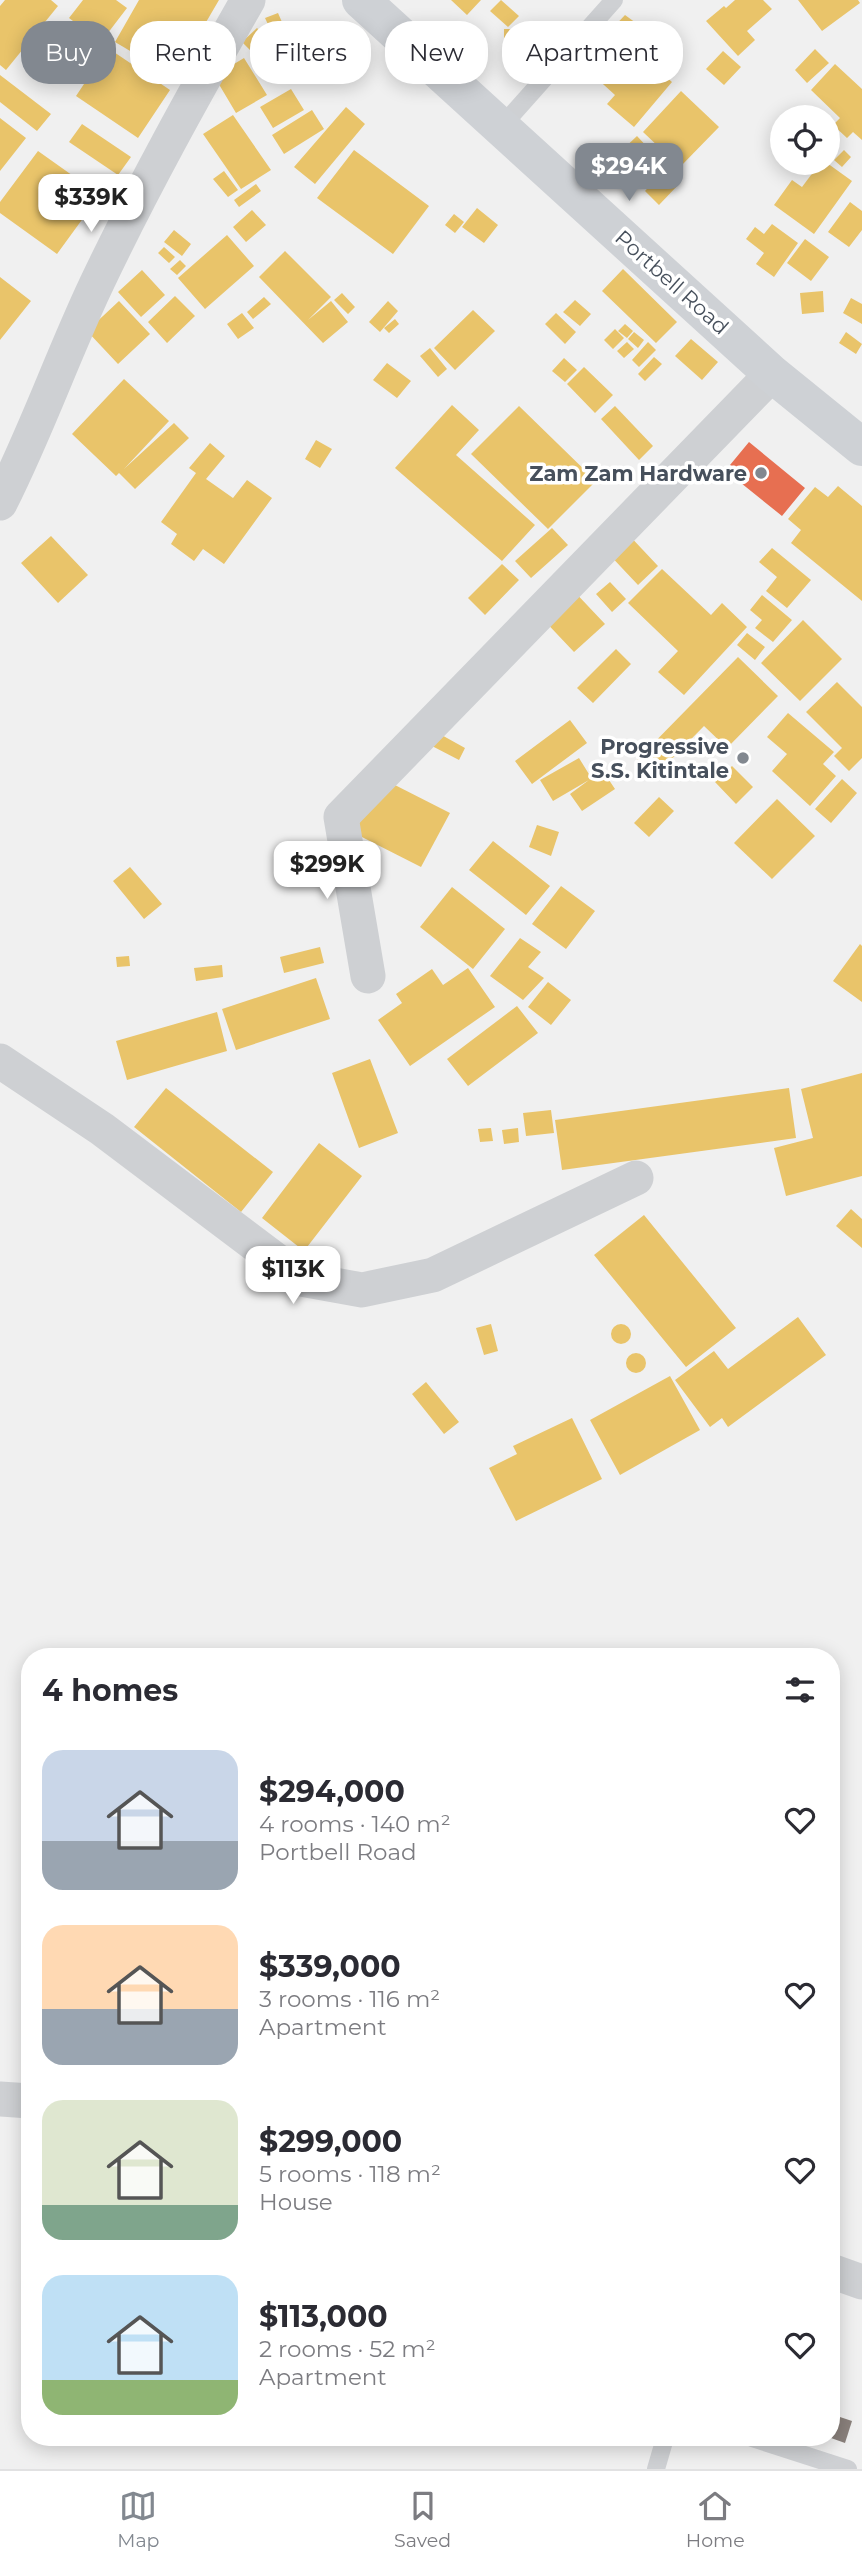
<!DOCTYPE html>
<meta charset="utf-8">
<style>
:root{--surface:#fff;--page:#f7f7f7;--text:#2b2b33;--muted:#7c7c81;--line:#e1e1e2;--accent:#828890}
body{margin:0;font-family:Montserrat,sans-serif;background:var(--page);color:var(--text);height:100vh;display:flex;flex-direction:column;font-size:26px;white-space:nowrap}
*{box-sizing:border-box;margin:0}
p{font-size:23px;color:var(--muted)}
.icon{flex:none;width:38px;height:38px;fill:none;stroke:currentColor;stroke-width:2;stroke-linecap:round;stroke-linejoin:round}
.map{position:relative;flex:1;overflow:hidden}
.sheet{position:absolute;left:21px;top:1648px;width:819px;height:798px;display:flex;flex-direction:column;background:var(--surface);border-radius:28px;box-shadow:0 4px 18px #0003}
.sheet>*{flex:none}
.top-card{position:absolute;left:21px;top:21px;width:821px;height:63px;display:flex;gap:14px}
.buttons{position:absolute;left:770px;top:105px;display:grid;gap:14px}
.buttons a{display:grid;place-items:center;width:70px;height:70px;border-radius:50%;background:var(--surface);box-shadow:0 4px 18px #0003;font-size:35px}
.price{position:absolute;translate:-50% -60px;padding:0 16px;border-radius:14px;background:#fff;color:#222;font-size:23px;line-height:46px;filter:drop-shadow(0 2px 4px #0008)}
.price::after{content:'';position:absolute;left:50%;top:42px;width:21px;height:16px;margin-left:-10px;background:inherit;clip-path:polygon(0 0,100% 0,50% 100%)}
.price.selected{background:var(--accent);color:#fff}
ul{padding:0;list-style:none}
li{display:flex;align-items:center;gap:21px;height:175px;padding:0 21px}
li span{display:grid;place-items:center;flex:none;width:196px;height:140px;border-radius:21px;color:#555}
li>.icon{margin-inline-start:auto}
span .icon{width:84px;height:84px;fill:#fffc;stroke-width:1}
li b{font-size:30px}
h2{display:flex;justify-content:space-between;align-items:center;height:84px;padding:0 21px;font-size:30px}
.chip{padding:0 24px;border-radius:28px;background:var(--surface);box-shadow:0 4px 18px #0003;font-size:24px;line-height:63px}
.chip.selected{background:var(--accent);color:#fff}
.tabs{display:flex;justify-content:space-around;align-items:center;height:98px;border-top:2px solid var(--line);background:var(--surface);font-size:19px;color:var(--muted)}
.tabs a{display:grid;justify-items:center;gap:4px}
.tabs .selected{color:var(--accent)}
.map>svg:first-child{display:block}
</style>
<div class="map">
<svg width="862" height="2469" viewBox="0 0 862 2469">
<rect width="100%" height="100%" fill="#f0f0f0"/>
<!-- homes -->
<path fill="#e9c46a" d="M5 0H51L58 6 6 70 0 65V6Z
M83 0H116L127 8 101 42 69 18Z
M139 0H219L174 77 115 42Z
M451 0H481L467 15Z
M501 0 519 16 508 27 490 11Z
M735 0H763L772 9 747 31 755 40 738 56 706 21 724 6 726 8Z
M798 0H858L860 3 822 31Z
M278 13 285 29 273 35 265 18Z
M625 15 658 39 643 57 672 82 634 127 607 104 615 95 593 75 588 54Z
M257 28 274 44 259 59 242 42Z
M504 29H516V40H504Z
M533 42 541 51 531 62 521 54Z
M108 48 170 90 138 138 76 96Z
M815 49 829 63 807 83 795 70Z
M723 51 741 67 724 85 706 69Z
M244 58 267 95 236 113 214 76Z
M835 64 862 89V140L853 132 847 138 833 125 840 118 811 90Z
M0 75 51 114 37 131 0 102Z
M291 89 304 110 273 128 260 107Z
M681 91 719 127 680 167 643 132Z
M346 107 365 124 315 184 294 167Z
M312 110 324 129 284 154 272 135Z
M233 115 271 170 241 189 203 134Z
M0 118 26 138 0 171Z
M82 124 131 157 118 175 69 142Z
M637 136 650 150 629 169 617 155Z
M354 150 429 206 393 254 317 198Z
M844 150 851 157 842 167 834 160Z
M38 151 100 195 57 254 0 213V202Z
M645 159 660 170 647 186 633 175Z
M820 163H827L852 181 814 234 774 205 792 180 802 187Z
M665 170 679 184 659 205 645 191Z
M224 171 238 190 228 197 213 179Z
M256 184 261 191 239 207 234 200Z
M850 202 862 211V230L849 247 828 232Z
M477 208 498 225 484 243 462 227Z
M252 210 266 225 246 242 233 227Z
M454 214 464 222 455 233 445 225Z
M772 224 798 243 774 277 756 264 764 253 746 239 755 227 764 234Z
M174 230 191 244 182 256 164 242Z
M227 235 254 266 205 309 178 278Z
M805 239 829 257 811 281 787 263Z
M164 247 175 257 169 263 158 253Z
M285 251 331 297 308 320 331 301 348 322 323 343 259 277Z
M180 260 186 266 177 275 170 269Z
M623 269 677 322 656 343 602 291Z
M142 270 165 295 141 317 118 292Z
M0 277 31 301 0 340Z
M823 291 824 312 802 314 800 293Z
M342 293 355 307 348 314 334 300Z
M175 296 195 316 167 343 148 322Z
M264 297 271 304 253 319 247 312Z
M851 298 862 304V324L843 313Z
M575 300 591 314 580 326 563 312Z
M119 301 150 334 118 364 87 331Z
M388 301 398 311 380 332 369 322Z
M473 310 495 331 455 370 434 348Z
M242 313 254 328 238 339 227 324Z
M556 313 576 332 565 344 545 324Z
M395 319 399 324 389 333 384 328Z
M625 324 633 331 627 338 618 331Z
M615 329 624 338 613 349 604 340Z
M634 332 644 340 638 348 628 339Z
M846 332 862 344 856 354 839 343Z
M691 339 718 362 702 380 675 356Z
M627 342 634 349 624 358 617 351Z
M648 342 656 350 639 367 632 360Z
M430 348 447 369 438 377 420 356Z
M654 357 662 364 645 381 638 374Z
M564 358 577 370 565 382 552 371Z
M387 363 411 381 397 398 373 380Z
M584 367 613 395 595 413 567 384Z
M124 379 169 421 124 469 174 423 189 438 135 489 119 473 116 476 72 434Z
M452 405 479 430 456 455 535 525 502 561 395 468Z
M519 406 596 481 548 529 471 454Z
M615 406 653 446 639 460 601 419Z
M316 440 332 449 320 468 305 459Z
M210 443 225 456 206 479 233 498 247 480 272 498 224 564 203 549 194 561 171 544 177 534 161 522 196 473 189 468Z
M838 486 862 506V601L791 543 801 530 788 519 815 487 828 497Z
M552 528 568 545 531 578 515 561Z
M626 532 658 566 638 585 605 550Z
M51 536 88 575 58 603 21 563Z
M772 548 811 580 787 608 766 591 777 577 759 562Z
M502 564 519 580 485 615 468 598Z
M662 569 711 615 722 603 747 627 684 695 658 672 678 651 628 603Z
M610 582 626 599 612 612 596 594Z
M570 587 605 624 574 652 539 615Z
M762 595 792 620 773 642 755 628 762 620 750 610Z
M803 620 842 659 800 701 761 663Z
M747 633 765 647 755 660 737 645Z
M616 649 631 664 593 703 577 688Z
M738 657 778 696 727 748 704 726 654 777 637 760Z
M837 682 862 707V758L849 771 834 756 842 748 806 712Z
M788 713 834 752 823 764 836 776 810 806 772 771 787 754 767 737Z
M570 720 587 743 532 784 515 761Z
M438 733 465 748 459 760 432 746Z
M579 758 592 779 603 771 615 789 582 811 570 794 589 780 553 801 540 780Z
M732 766 753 787 736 804 715 782Z
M842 779 857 793 831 823 815 809Z
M389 782 450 813 421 867 354 833 363 816Z
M659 797 674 811 649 837 634 823Z
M777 799 815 836 772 879 734 843Z
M537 825 559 832 551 856 529 847Z
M493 841 550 886 526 915 469 870Z
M130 867 162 904 144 919 113 881Z
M561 886 595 911 566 949 532 924Z
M452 887 505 929 473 969 420 927Z
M520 938 541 952 528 967 544 978 523 1000 490 976Z
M860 944 862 946V1002L833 981Z
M320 947 324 963 284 973 280 957Z
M129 956 130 966 117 967 116 957Z
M222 965 223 977 196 981 194 968Z
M468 968 495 1007 410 1066 378 1020 402 1003 396 994 432 969 443 985Z
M316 978 330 1019 236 1050 222 1009Z
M548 982 571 1000 551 1025 528 1007Z
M517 1006 538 1033 468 1086 447 1059Z
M217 1012 227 1051 127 1080 116 1041Z
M370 1059 398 1133 359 1148 332 1073Z
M862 1073V1176L786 1196 774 1148 813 1138 801 1089Z
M166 1088 273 1172 241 1212 134 1127Z
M789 1088 796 1138 562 1170 555 1120Z
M551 1110 554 1133 526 1136 523 1113Z
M491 1128 493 1141 480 1142 478 1129Z
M518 1128 519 1142 504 1144 502 1130Z
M319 1143 362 1176 304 1251 262 1218Z
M851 1209 862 1219V1248L836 1226Z
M644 1215 736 1328 686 1367 594 1255Z
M798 1317 826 1355 728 1427 722 1418 710 1427 675 1380 714 1351 728 1369Z
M611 1334a10 10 0 1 1 20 0a10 10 0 1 1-20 0Z
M491 1324 498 1351 484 1355 476 1328Z
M626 1363a10 10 0 1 1 20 0a10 10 0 1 1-20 0Z
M670 1376 700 1430 620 1475 590 1420Z
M426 1382 459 1422 444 1434 412 1394Z
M572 1418 602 1479 516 1521 489 1468 517 1454 513 1446Z"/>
<!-- shops -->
<path fill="#e76f51" d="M749 442 805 488 782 516 736 479 741 473 730 465Z"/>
<!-- industry -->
<path fill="#8a817c" d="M831 2414 852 2421 845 2443 831 2438Z"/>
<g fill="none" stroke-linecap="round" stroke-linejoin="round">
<!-- service -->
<path stroke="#ced0d3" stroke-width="18" d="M501 127 614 0
M752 2438 848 2469
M656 2469 665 2438"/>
<!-- minor -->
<path stroke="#ced0d3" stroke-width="35" d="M0 503C36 432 62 357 96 285 142 188 195 93 248 0
M368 976 341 817 772 374
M0 1061 102 1129 301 1279 362 1290 433 1275 636 1178
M0 2099 30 2101
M831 2271 862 2282"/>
<!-- secondary -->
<path stroke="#ced1d5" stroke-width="38" d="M361 0 772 374 862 447"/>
</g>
<!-- markers -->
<g fill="#828890" stroke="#fff" stroke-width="2.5">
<circle cx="761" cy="473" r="7"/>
<circle cx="743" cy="758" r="7"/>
</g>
<g text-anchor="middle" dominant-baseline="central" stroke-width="7" stroke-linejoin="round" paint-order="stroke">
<!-- street labels -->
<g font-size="21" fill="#47505c" stroke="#fff">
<text transform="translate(672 282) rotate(42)">Portbell Road</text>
</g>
<!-- poi labels -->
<g font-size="21" font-weight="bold" fill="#47505c" stroke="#fff" text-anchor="end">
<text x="747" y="473">Zam Zam Hardware</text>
<text x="729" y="746">Progressive<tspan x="729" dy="24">S.S. Kitintale</tspan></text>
</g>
</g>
</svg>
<div class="buttons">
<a><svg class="icon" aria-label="locate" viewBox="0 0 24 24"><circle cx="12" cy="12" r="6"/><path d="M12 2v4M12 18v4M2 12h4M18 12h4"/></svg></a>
</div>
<b class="price selected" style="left:629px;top:203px">$294K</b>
<b class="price" style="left:91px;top:234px">$339K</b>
<b class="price" style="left:327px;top:901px">$299K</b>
<b class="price" style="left:293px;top:1306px">$113K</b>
<div class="top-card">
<a class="chip selected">Buy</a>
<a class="chip">Rent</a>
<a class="chip">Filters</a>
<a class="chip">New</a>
<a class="chip">Apartment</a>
</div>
<section class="sheet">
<h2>4 homes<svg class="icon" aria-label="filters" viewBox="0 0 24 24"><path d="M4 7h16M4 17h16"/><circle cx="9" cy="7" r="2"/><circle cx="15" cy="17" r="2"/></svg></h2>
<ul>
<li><span style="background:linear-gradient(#c9d6e8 65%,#9aa5b1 0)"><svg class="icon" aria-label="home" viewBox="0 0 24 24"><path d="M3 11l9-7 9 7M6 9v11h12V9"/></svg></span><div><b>$294,000</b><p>4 rooms · 140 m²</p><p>Portbell Road</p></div><svg class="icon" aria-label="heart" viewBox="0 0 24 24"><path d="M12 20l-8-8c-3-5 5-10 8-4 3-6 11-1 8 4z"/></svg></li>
<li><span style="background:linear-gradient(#ffd9b3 60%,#9aa5b1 0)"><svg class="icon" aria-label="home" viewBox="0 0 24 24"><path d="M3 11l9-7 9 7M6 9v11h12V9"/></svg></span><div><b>$339,000</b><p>3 rooms · 116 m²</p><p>Apartment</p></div><svg class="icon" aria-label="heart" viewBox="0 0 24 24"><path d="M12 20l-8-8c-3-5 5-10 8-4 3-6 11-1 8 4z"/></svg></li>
<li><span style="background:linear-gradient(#dfe7d0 75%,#7fa58c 0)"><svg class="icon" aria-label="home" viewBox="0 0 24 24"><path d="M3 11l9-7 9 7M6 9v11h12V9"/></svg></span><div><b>$299,000</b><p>5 rooms · 118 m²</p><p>House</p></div><svg class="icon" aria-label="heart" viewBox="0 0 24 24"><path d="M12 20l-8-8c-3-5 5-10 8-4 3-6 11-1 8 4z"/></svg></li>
<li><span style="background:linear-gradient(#bfe0f5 75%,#8fb573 0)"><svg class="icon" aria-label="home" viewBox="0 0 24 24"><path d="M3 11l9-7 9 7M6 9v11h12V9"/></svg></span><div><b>$113,000</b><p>2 rooms · 52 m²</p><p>Apartment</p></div><svg class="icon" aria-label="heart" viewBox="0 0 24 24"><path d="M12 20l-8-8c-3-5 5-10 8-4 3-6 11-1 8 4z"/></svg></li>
</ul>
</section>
</div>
<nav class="tabs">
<a class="selected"><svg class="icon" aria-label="map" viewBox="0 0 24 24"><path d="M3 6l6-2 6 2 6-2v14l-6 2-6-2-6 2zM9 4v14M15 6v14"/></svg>Map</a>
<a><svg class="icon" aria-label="saved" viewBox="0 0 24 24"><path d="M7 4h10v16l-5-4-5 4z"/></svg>Saved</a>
<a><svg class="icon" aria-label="home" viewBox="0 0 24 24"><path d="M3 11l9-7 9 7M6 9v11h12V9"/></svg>Home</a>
</nav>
